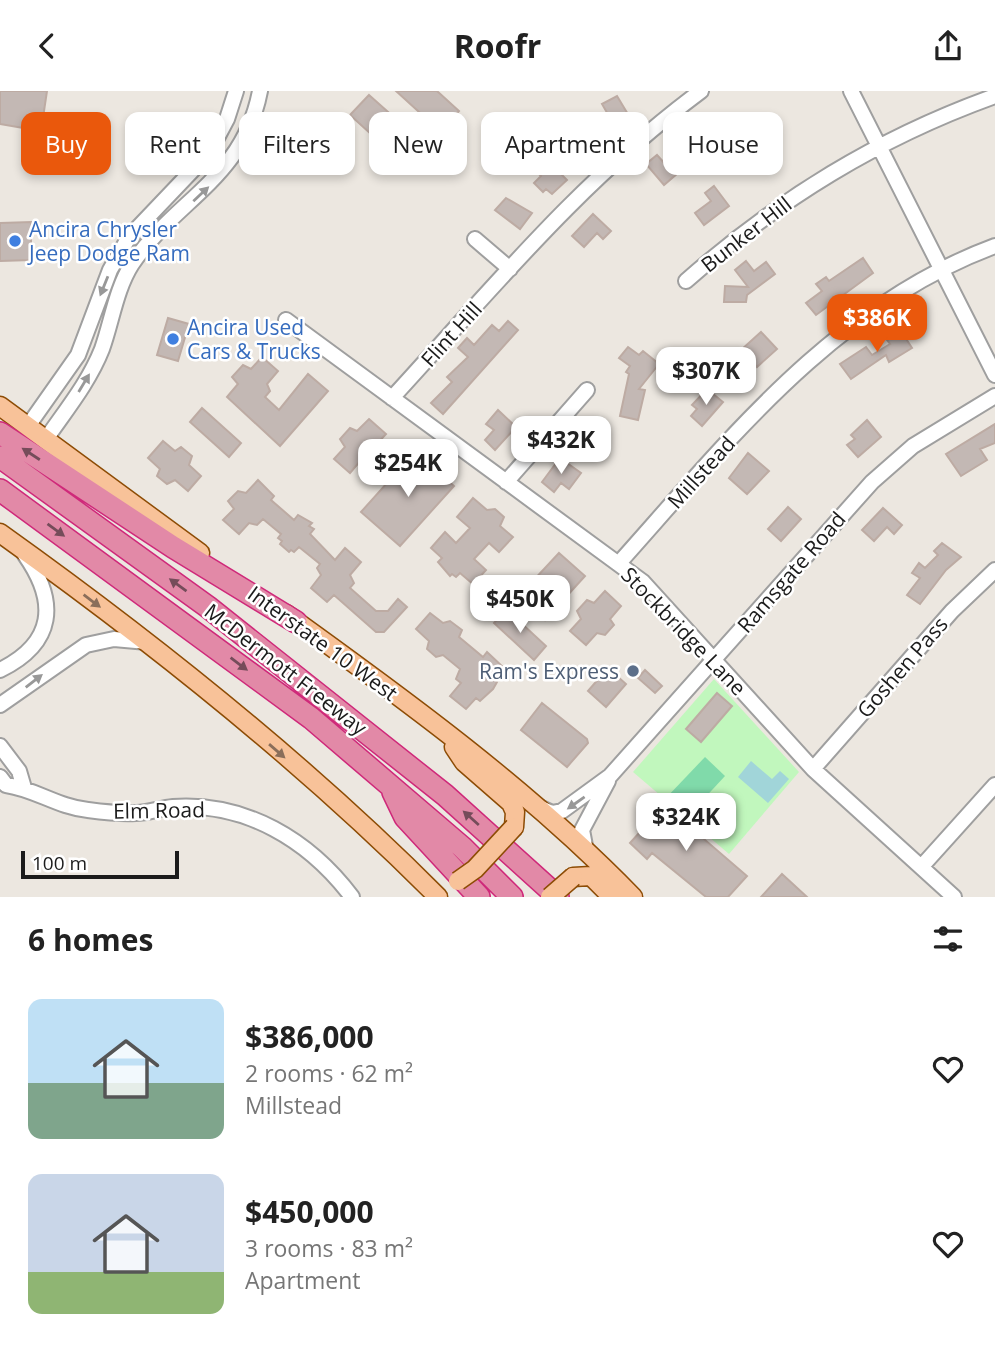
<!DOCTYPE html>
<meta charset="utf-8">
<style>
:root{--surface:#fff;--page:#f6f6f6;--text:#222;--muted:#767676;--accent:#ea580c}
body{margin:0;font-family:"Open Sans",sans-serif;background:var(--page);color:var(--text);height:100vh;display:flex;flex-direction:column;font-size:26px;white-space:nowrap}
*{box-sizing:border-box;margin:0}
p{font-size:23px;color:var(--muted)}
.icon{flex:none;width:38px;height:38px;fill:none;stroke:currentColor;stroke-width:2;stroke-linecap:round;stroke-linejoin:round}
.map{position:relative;height:806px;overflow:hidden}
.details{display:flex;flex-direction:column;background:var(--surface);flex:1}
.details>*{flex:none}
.top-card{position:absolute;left:21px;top:21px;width:954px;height:63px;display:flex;gap:14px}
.scale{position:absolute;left:21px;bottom:18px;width:158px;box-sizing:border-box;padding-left:7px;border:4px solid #1b1b1b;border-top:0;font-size:19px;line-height:24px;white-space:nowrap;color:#1b1b1b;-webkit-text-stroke:5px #fff;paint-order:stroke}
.price{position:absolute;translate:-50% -60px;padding:0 16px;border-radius:14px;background:#fff;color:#222;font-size:23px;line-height:46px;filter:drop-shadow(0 2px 4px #0008)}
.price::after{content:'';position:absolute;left:50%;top:42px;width:21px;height:16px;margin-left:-10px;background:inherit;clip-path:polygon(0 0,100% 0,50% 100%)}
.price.current{background:var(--accent);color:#fff}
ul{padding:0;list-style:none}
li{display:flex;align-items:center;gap:21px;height:175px;padding:0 28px}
li span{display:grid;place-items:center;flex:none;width:196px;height:140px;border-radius:14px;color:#555}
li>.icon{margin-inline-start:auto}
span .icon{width:84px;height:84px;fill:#fffc;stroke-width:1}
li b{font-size:30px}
h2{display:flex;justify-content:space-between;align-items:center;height:84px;padding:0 28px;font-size:30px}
.pill{padding:0 24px;border-radius:14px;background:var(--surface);box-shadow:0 4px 10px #0003;font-size:24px;line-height:63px}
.pill.current{background:var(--accent);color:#fff}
header{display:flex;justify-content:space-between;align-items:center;height:91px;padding:0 28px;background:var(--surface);font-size:32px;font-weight:700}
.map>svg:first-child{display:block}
</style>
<header><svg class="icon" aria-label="back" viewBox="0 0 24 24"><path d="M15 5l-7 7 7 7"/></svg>Roofr<svg class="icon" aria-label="share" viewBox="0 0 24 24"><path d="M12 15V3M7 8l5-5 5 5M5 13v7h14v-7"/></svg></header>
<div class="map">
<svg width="995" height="806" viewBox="0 0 995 806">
<rect width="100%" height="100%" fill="#ece7e0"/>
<!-- park -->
<path fill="#c1f7bd" d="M714 588 799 681 729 763 633 681Z"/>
<!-- pitch -->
<path fill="#80daaa" d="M705 666 725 685 687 726 666 707Z"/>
<!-- water -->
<path fill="#a1d5d9" d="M751 670 772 688 780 680 789 688 768 712 738 686Z"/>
<!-- building -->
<path fill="#c3b8b4" stroke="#bdaba3" stroke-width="2" d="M0 0H47L41 40 0 33Z
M396 0H437L459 20 440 40Z
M369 4 423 52 404 73 350 24Z
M617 5 632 30 617 39 602 13Z
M691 37 707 57 664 94 646 73 657 64 666 74 679 63 671 53Z
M545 67 567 89 552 103 546 98 543 101 534 92 541 85 533 77Z
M714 95 729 115 704 134 695 122 711 110 705 102Z
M506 107 532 122 520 138 495 119Z
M593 123 611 140 603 148 597 142 584 156 572 145Z
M31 131V169L0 170V132Z
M863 167 873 182 816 224 806 212 822 200 816 193 826 186 829 190Z
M746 170 754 180 766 171 775 183 747 204 746 211H724L725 195 748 196 735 179Z
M168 227 189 233 178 270 157 264Z
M508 230 518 239 443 323 431 312 452 291 447 286 468 266 458 257 467 247 474 254 492 234 499 240Z
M899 237 912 257 889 271 886 264 851 288 840 273 866 256 872 264 890 253 885 246Z
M761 241 777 258 757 276 741 259Z
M628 256 639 264 643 260 659 273 639 298 645 299 638 329 620 325 629 283 626 281 630 275 619 267Z
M262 266 278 280 267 293 270 300 265 306 279 319 308 283 328 300 280 355 227 306 238 293 232 286 243 274 251 278Z
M707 298 723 311 702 335 691 325 697 318 692 314Z
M202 317 241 352 229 366 190 331Z
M498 319 516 336 495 359 485 349 494 339 486 333Z
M369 328 386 343 374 356 378 362 369 372 361 369 350 382 334 368 345 356 340 348 350 337 357 340Z
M867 329 881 346 858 366 847 354 855 348 851 344Z
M995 333V352L980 358 987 369 961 385 946 363Z
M163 350 175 360 181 356 192 365 189 374 201 385 188 400 175 389 167 393 157 385 160 378 148 367Z
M415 361 454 395 400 455 361 421Z
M748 362 769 380 747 403 729 387Z
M560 367 581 382 569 398 561 392 554 401 542 391Z
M258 389 274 405 271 409 294 429 298 424 312 432 309 435 314 438 310 443 335 469 345 457 361 471 350 484 354 492 350 497 376 520H388L398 508 407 516 384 541H376L334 504 327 511 311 497 321 484 317 477 320 473 299 456 294 461 291 459 289 461 280 453 282 450 278 447 281 443 263 428 257 434 249 432 239 443 223 429 234 418 228 410 238 400 246 402Z
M473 407 487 419 495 418 504 426 500 435 513 446 499 461 489 452 474 468 486 479 473 493 460 482 456 486 452 483 450 485 438 471 442 467 431 457 445 441 456 452 470 437 457 426Z
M788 416 801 428 781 450 768 438Z
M883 417 902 434 894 443 887 436 874 450 862 439Z
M942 452 961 466 946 479 920 513 907 504 920 487 912 482 919 472 925 477 938 464 934 460Z
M559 462 585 485 545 529 518 506Z
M605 500 621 515 610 528 614 534 605 544 597 542 586 554 570 540 581 528 577 520 587 509 594 512Z
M507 519 546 555 534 569 494 532Z
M430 522 443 532 450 530 462 539 459 546 483 566 487 561 503 576 493 588 497 591 493 598 480 610 476 607 466 618 450 605 461 592 456 588 460 578 443 564 436 566 427 558 429 550 416 538Z
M608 577 626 593 606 616 588 600Z
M645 579 662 595 655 602 638 587Z
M717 602 732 615 701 651 686 638Z
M542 612 587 648 588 652 567 676 521 639Z
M655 706 747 785 728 806H706L652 762 647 768 630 752 650 730 641 722Z
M782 783 807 806H761Z"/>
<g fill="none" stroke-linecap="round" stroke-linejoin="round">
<!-- minor casing -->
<g stroke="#9f9f9f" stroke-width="18">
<path id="minor" d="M851 0 995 284
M578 44 606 76
M475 148 510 178
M686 190C779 108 878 47 995 5
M286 229 643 491 813 678 954 806
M392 307C493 197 580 90 701 0
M28 335 78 264 110 179 129 146 209 62 227 28 236 0
M46 348C66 319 89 291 102 258 112 230 116 198 132 173 176 108 243 88 260 0
M506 391 587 299
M619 472C729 349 835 214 995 155
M0 579C55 552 58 511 25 464
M0 614 86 554 114 548 147 551
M0 655 19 680 24 697
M813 678 952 520 995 479
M0 686 6 694C35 698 58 716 88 719 103 721 120 723 136 722 148 722 161 717 173 716 246 711 309 749 352 806
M539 716 552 722 562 720 610 685 872 391 913 355 995 305
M586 760 582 739 608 690
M923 774 995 694"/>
</g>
<!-- major casing -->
<g stroke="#8d4c05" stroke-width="21">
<path id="major" d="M0 315 200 462
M0 442C154 552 305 672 438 806
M286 523C407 610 529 699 633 806
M454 656 464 671 511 712 515 721 514 736
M573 786 591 785 612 806"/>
</g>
<!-- highway casing -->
<g stroke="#cf297a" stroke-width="24">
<path id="highway" d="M0 342 173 456 296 531
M0 366 208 516 445 704 558 806
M0 399 311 627 462 756 512 806
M393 701 405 726 479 806"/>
</g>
<!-- minor -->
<use href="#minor" stroke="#fff" stroke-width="14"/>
<!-- major -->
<use href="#major" stroke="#f8c299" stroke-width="18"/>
<!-- highway -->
<use href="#highway" stroke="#e289a7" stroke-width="21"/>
<!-- major-bridge casing -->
<g stroke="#8d4c05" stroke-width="21" stroke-linecap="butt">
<path id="major-bridge" d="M458 790 475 778 514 736
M550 806 573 786"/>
</g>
<!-- major-bridge -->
<use href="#major-bridge" stroke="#f8c299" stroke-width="18"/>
</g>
<!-- one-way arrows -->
<defs><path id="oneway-solid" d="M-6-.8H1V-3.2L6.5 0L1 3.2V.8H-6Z" transform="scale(1.75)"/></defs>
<g fill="#989898">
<use href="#oneway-solid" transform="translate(201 103) rotate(-43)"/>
<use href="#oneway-solid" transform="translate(104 195) rotate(112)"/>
<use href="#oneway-solid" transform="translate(84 292) rotate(-59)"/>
<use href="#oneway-solid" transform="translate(34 590) rotate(-38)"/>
<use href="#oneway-solid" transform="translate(576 712) rotate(145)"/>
</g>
<g fill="#754c5a">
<use href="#oneway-solid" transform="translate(31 363) rotate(-147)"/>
<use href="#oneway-solid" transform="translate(56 439) rotate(36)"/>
<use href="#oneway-solid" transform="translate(178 494) rotate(-144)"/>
<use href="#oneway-solid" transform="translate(239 573) rotate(37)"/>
<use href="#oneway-solid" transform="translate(471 727) rotate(-138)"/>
</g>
<g fill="#8a6e5a">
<use href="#oneway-solid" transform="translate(92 510) rotate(37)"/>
<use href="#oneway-solid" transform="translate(277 660) rotate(41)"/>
</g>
<!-- markers -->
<g fill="#3f7fe0" stroke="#fff" stroke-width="2.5">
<circle cx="15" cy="150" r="7"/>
<circle cx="173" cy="248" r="7"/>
</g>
<circle fill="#5c6f8a" stroke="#fff" stroke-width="2.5" cx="633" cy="580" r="7"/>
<g text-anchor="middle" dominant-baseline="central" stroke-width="5" stroke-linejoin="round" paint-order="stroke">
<!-- shop labels -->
<g font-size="21" fill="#366cbe" stroke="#fff" text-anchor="start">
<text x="29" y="138">Ancira Chrysler<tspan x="29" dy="24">Jeep Dodge Ram</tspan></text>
<text x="187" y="236">Ancira Used<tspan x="187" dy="24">Cars &amp; Trucks</tspan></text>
</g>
<!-- street labels -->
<g font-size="21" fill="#1b1b1b" stroke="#fff">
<text transform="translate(746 143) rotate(-38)">Bunker Hill</text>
<text transform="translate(451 243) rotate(-48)">Flint Hill</text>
<text transform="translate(701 381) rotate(-48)">Millstead</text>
<text transform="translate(791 481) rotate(-49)">Ramsgate Road</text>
<text transform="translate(684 540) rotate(46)">Stockbridge Lane</text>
<text transform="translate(323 552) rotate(36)">Interstate 10 West</text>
<text transform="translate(902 576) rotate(-49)">Goshen Pass</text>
<text transform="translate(286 578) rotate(38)">McDermott Freeway</text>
<text transform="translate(159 719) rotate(-1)">Elm Road</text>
</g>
<!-- service labels -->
<g font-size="21" fill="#4e5e75" stroke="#fff" text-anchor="end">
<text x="619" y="580">Ram's Express</text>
</g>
</g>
</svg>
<div class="scale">100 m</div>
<b class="price current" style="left:877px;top:263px">$386K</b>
<b class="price" style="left:706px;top:316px">$307K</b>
<b class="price" style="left:561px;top:385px">$432K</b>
<b class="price" style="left:408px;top:408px">$254K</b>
<b class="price" style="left:520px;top:544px">$450K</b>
<b class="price" style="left:686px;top:762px">$324K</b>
<div class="top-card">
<a class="pill current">Buy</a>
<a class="pill">Rent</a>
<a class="pill">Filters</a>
<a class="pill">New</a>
<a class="pill">Apartment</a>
<a class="pill">House</a>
</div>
</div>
<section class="details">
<h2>6 homes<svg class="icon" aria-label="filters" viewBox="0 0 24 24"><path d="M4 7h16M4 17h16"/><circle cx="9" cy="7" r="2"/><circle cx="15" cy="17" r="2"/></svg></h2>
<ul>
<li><span style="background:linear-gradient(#bfe0f5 60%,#7fa58c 0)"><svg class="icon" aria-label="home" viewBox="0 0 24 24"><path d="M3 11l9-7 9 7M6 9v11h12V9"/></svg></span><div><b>$386,000</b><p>2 rooms · 62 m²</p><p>Millstead</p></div><svg class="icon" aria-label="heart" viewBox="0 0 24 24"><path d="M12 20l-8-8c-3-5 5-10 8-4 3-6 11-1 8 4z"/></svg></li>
<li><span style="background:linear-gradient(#c9d6e8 70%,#8fb573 0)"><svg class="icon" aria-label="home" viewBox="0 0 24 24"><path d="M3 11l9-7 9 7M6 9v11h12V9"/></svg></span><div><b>$450,000</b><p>3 rooms · 83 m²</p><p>Apartment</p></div><svg class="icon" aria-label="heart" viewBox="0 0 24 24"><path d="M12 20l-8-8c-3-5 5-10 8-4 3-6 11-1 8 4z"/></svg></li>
</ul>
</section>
